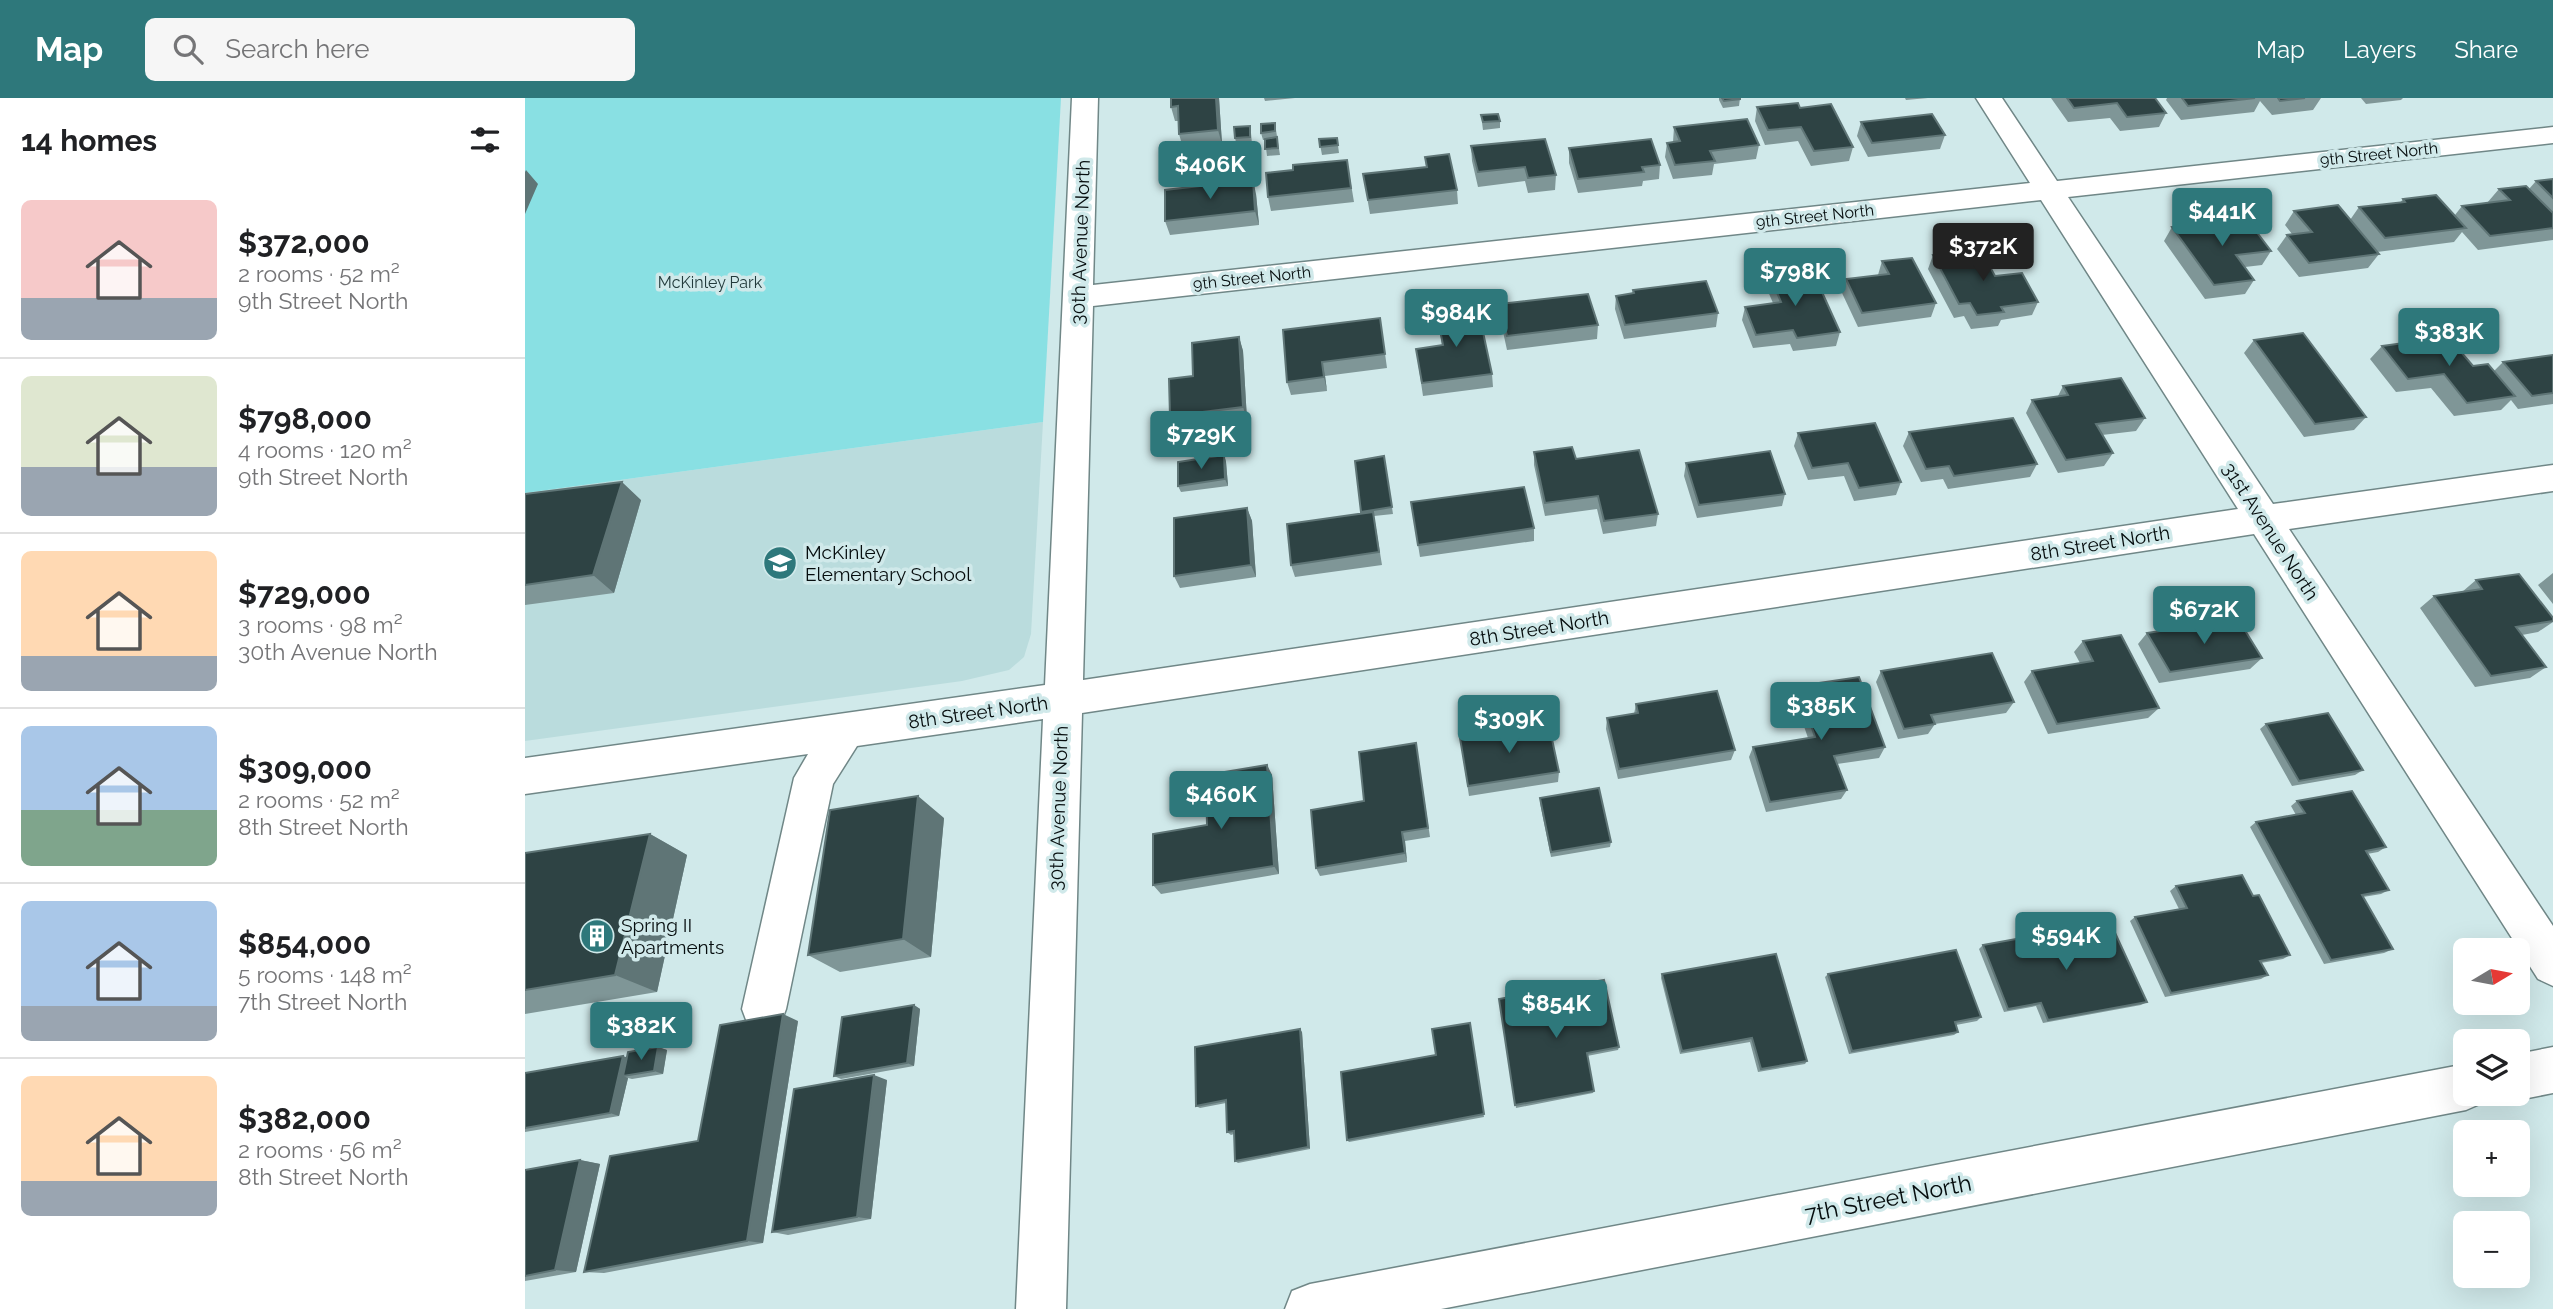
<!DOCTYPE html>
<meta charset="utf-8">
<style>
:root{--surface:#fff;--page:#f6f6f6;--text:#202124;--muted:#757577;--line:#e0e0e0;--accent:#2e787b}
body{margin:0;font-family:Raleway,sans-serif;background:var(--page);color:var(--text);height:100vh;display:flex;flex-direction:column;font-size:26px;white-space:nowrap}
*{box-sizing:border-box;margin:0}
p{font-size:23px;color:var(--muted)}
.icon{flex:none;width:38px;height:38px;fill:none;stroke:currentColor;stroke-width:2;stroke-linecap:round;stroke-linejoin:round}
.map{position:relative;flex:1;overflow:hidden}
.drawer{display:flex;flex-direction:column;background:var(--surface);width:525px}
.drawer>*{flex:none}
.needle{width:46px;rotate:80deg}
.fabs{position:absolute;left:1928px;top:840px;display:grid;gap:14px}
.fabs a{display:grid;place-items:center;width:77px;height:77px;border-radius:10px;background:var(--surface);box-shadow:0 7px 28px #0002;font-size:35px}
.price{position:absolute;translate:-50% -60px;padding:0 16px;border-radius:7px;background:var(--accent);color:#fff;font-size:23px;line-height:46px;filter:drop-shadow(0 2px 4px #0008)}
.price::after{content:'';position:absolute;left:50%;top:42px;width:21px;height:16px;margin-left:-10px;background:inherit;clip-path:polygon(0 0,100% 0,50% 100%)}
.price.current{background:#222;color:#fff}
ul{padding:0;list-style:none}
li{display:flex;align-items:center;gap:21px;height:175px;padding:0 21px}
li+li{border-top:2px solid var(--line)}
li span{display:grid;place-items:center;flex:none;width:196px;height:140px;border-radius:10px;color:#555}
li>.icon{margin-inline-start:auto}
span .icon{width:84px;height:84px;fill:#fffc;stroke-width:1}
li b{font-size:30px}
h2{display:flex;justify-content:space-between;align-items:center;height:84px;padding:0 21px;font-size:30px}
header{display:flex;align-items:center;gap:42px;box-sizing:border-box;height:98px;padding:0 35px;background:var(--accent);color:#fff}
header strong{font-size:33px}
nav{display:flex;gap:38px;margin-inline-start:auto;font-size:24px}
.search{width:490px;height:63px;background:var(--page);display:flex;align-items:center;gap:18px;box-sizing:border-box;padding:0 24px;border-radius:10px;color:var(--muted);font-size:26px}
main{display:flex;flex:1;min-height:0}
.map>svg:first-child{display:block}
</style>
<header>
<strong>Map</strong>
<div class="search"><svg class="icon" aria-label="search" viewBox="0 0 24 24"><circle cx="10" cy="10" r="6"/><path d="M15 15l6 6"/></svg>Search here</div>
<nav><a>Map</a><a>Layers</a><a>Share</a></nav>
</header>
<main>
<section class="drawer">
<h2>14 homes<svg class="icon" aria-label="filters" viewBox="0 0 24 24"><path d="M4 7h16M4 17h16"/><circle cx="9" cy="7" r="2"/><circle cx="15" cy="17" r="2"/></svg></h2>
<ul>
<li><span style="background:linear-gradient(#f6c9c9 70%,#9aa5b1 0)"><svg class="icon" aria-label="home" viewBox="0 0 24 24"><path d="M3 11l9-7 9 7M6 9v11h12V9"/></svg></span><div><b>$372,000</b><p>2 rooms · 52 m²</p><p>9th Street North</p></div></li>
<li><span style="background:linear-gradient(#dfe7d0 65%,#9aa5b1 0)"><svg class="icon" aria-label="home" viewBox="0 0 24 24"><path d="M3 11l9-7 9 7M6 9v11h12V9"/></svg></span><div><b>$798,000</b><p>4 rooms · 120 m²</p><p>9th Street North</p></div></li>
<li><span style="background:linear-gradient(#ffd9b3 75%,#9aa5b1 0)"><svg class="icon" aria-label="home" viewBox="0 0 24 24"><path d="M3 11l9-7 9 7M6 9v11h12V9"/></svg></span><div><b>$729,000</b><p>3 rooms · 98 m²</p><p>30th Avenue North</p></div></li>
<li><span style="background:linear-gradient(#a9c7e8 60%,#7fa58c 0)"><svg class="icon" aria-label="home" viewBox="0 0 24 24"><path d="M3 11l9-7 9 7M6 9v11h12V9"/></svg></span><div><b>$309,000</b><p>2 rooms · 52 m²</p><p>8th Street North</p></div></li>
<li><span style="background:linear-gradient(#a9c7e8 75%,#9aa5b1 0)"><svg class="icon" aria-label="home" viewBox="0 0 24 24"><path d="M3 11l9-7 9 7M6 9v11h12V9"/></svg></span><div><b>$854,000</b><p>5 rooms · 148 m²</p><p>7th Street North</p></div></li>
<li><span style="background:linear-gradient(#ffd9b3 75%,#9aa5b1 0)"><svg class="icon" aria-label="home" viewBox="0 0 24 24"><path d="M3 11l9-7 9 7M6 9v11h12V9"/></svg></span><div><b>$382,000</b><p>2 rooms · 56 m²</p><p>8th Street North</p></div></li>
</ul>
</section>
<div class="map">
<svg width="2028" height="1211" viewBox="0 0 2028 1211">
<rect width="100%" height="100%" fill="#d0e9ea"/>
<!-- built -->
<path fill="#badcdd" d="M518 324 506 536 499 559 484 572 437 583 0 643V395Z"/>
<!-- green -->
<path fill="#89e0e3" d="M0 0H536L518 324 0 395Z"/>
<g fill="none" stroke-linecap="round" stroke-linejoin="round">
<!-- minor casing -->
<g stroke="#708787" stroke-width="3">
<path id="minor" d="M547 0H573L568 187 1505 85 1451 0H1477L1532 83 2028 29V45L1543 99 1748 406 2028 367V393L1764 431 2028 828V888L2013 881 1729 436 557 615 541 1211H491L518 621 332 648 308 686 261 911 255 927 239 933 223 927 217 911 269 680 283 656 0 696V660L520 587ZM1516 102 1713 411 558 582 568 208Z
M2028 949V995L1993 1002 1978 996H1993V956Z
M1941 966V996H1961L1957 1005 1941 1012 916 1211H760L767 1193 785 1186Z"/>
</g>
<!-- minor -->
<use href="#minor" fill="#fff" fill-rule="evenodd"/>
</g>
<!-- wall -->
<path fill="#7f9697" d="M646 0H694L697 46 658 50 654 36 653 23H650L646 9Z
M739 0H770L740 3Z
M1194 0H1215L1214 8 1198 10 1194 2Z
M1380 0H1403L1381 2Z
M1526 0H1630L1641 15 1634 29 1595 33 1585 20 1543 24Z
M1642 0H1796L1788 12 1747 17 1735 3 1729 14 1656 22 1641 2Z
M1836 0H1878L1876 2 1841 6Z
M1232 9 1275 10 1328 49 1324 63 1286 68 1273 43 1240 47 1230 23Z
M956 17 975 23V30L958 32Z
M1336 24 1420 37 1415 51 1343 59 1332 38Z
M1149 29 1234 47 1231 61 1189 66 1187 77 1148 81 1140 59 1142 45 1148 44Z
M751 32 755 57 742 58 740 42H738L736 35Z
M726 35 727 46 712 48 710 40Z
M812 40 814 55 797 57 794 41Z
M946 48 1031 77 1030 92 1003 95 1000 83 953 89 947 63Z
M1044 50 1135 67 1134 81 1118 83 1117 88 1053 95 1044 65Z
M705 51 707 66 684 69 682 61Z
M900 59 932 92 933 106 845 116 838 76 901 69Z
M822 62 829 104 746 113 743 99 768 72Z
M2028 81V142L1953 152 1937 134 1929 144 1852 154 1854 156 1843 170 1774 179 1752 151 1762 137 1767 136 1760 127 1769 113 1825 122 1834 109 1875 105 1878 101 1930 117 1937 108 1962 105 1974 91H2004L2011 83Z
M731 96 734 127 645 137 640 123Z
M1647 129 1746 153 1737 167 1720 169 1729 182 1720 196 1680 201 1639 143Z
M1408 157 1470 178 1513 204 1507 217 1476 222 1473 228 1446 231 1439 218 1429 220 1403 171Z
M1357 163 1411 205 1406 219 1333 229 1317 195 1321 181 1353 177Z
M1245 178 1315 234 1311 248 1268 253 1265 246 1228 250 1217 222 1220 209 1248 205 1242 191Z
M1108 192 1193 215 1191 229 1099 241 1090 211 1091 198 1107 196Z
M974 206 1073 227 1072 241 982 252 975 220Z
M912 216 967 276 968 289 898 298 891 251 917 247Z
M855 220 862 270 800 278 802 293 766 297 762 284Z
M714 239 718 253 722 322 650 331 645 318 668 278Z
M1729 242 1841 319 1829 332 1779 339 1719 255Z
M1857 248 1969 273 1978 264 2028 257V306L1993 311 1986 302 1976 312 1929 318 1906 290 1871 294 1845 261Z
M1538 288 1620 320 1611 333 1577 337 1588 355 1579 368 1533 375 1501 315 1507 302 1533 298Z
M1384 334 1512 366 1505 379 1423 391 1418 381 1396 384 1378 348Z
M1273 335 1376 384 1371 397 1329 403 1319 378 1283 382 1269 348Z
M1009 354 1051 361 1133 416 1131 428 1078 436 1072 411 1020 418 1009 367Z
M699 357 701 364 703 388 656 394 653 388Z
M859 358 868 416 849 418 857 467 770 479 766 467 836 416 830 363Z
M1161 365 1260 396 1257 408 1172 420 1159 378Z
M0 396 116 402 89 495 0 507Z
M886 404 1009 430V443L895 459Z
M722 410 727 423 731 479 655 490 649 478Z
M2028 475V506L2013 487Z
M1951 482 2028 520V524L2013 534 1997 537 2021 569 2005 580 1950 589 1895 510 1909 498 1937 494Z
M1622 535 1737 560 1725 571 1634 585 1613 546Z
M1558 543 1634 610 1623 620 1523 636 1499 584 1507 573 1555 565 1549 554Z
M1356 573 1489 604 1481 615 1410 626 1403 636 1373 641 1351 584Z
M1273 588 1360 649 1354 660 1312 666 1322 692 1316 701 1241 714 1224 659 1228 649 1283 640 1269 599Z
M1111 606 1210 652 1206 662 1093 681 1081 631 1082 620 1109 616Z
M1741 626 1838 672 1830 677 1767 688 1735 631Z
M935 640 1034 674 1033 684 944 698Z
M891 645 905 739 880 743 882 764 795 778 791 770 839 703Z
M742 667 747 677 754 776 636 796 628 787Z
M1015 700 1086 744 1085 749 1026 759 1015 705Z
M1772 703 1861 749 1853 754 1842 756 1864 792 1856 796 1838 799 1868 851 1859 855 1799 866 1725 729 1731 724 1771 717 1766 708Z
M419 720 406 859 315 874 283 857Z
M125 736 162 757 132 894 0 916V755Z
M1651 788 1728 798 1765 857 1758 861 1736 865 1743 877 1736 881 1640 899 1605 823 1610 819 1654 811 1645 793Z
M1458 847 1622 904 1616 907 1518 925 1511 908 1479 914 1454 851Z
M1137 876 1282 963 1280 966 1233 974 1225 944 1155 956 1136 880Z
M1303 876 1456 919 1452 923 1431 927 1433 934 1429 937 1324 956 1300 879Z
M974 901 1094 949 1093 952 1062 958 1069 993 1068 995 991 1010Z
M389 907 395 911 389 968 316 981 309 978Z
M273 923 238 1145 79 1175 59 1174 173 1043Z
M945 925 959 1019 824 1044 822 1042Z
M777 934 785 1051 713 1065 710 1063 709 1036 706 1037 702 1034 701 1005 675 1010 671 1008Z
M133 949 142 952 138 976 107 981 103 980 94 1018 0 1034V975L102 959Z
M362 982 346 1121 263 1137 247 1134Z
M55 1062 75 1066 51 1174 0 1183V1072Z"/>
<!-- shaded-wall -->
<path fill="#5f7576" d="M691 0H694L697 46 693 32Z
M1 72 13 86 0 116V74Z
M728 82 731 96 734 127 730 113Z
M714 239 718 253 722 322 718 309Z
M797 264 800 278 802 293 799 279Z
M699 357 701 364 703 388 700 381Z
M97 384 116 402 89 495 68 477Z
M722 410 727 423 731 479 726 467Z
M742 667 747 677 754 776 749 768Z
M393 698 419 720 406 859 378 841Z
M877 734 880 743 882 764 880 755Z
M125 736 162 757 132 894 90 877Z
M389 907 395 911 389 968 382 965Z
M258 916 273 923 238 1145 222 1143Z
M775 931 777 934 785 1051 783 1049Z
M133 949 142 952 138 976 129 973Z
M98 958 107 961 98 978 103 980 94 1018 85 1015Z
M349 977 362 982 346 1121 332 1119Z
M55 1062 75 1066 51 1174 30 1172Z"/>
<!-- building -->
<path fill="#2e4344" stroke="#5f7576" stroke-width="2" d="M646 0H691L693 32 654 36 653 8 646 9Z
M1197 0H1215V1L1199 3Z
M1542 0H1630L1641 15 1602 19 1592 5 1549 10Z
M1657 0H1730L1663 8Z
M1753 0H1780L1755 3Z
M1273 5 1275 10 1306 6 1328 49 1289 53 1276 29 1243 32 1232 9Z
M973 16 975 23 958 24 956 17Z
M1407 16 1420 37 1347 45 1336 24Z
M1222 21 1234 47 1185 53 1190 63 1150 67 1142 45 1155 43 1149 29Z
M750 25V33L736 35V26Z
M725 28V39L710 40 709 29Z
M752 39 753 50 740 51V41Z
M812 40 813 47 795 49 794 41Z
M1020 41 1031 77 1003 80 1000 69 953 74 946 48Z
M1126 41 1135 67 1117 69 1119 74 1053 81 1044 50Z
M705 51V59L682 61 681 54Z
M924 56 932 92 843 102 838 76 902 69 900 59Z
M822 62 826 90 743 99 741 75 768 72V67Z
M2028 81V100L2011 83Z
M728 82 730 113 640 123V92Z
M2001 88 2028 115V130L1965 138 1937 108 1985 102 1974 91Z
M1911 97 1941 130 1860 140 1834 109 1880 104 1878 101Z
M1813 107 1854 156 1784 165 1762 137 1787 134 1769 113Z
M1721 120 1746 153 1711 157 1729 182 1689 187 1647 129Z
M1455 151 1470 178 1497 175 1513 204 1476 209 1479 214 1452 217 1445 205 1434 206 1408 157Z
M1387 160 1411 205 1337 215 1321 181 1364 176 1357 163Z
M1287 172 1315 234 1272 240 1268 232 1231 237 1220 209 1256 204 1245 178Z
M1181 183 1193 215 1100 227 1091 198 1109 195 1108 192Z
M1063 196 1073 227 982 238 974 206Z
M953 211 967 276 897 285 891 251 918 247 912 216Z
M855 220 860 256 797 264 799 279 762 284 758 232Z
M1778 235 1841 319 1790 326 1729 242Z
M714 239 718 309 645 318 644 281 668 278 667 245Z
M1923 239 1948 268 1963 266 1990 298 1942 305 1919 276 1883 281 1857 248Z
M2028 257V295L2007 298 1978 264Z
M1596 280 1620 320 1571 326 1588 355 1541 362 1507 302 1543 297 1538 288Z
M1488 320 1512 366 1429 378 1424 368 1401 371 1384 334Z
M1350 325 1376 384 1334 390 1323 365 1287 370 1273 335Z
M1047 349 1051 361 1114 352 1133 416 1079 423 1073 398 1020 405 1009 354Z
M1245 353 1260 396 1174 407 1161 365Z
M699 357 700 381 653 388V364Z
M859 358 867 409 836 414 830 363Z
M97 384 68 477 0 487V396Z
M999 389 1009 430 893 447 886 404Z
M722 410 726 467 649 478V420Z
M848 414 854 454 766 467 762 426Z
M1994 476 2028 520V523L1991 529 2021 569 1966 578 1909 498 1957 491 1951 482Z
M1713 521 1737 560 1645 574 1622 535Z
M1596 537 1634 610 1532 626 1507 573 1568 563 1558 543Z
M1467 555 1489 604 1406 617 1410 626 1379 631 1356 573Z
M1334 579 1360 649 1309 658 1322 692 1245 704 1228 649 1290 639 1273 588Z
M1192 593 1210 652 1094 671 1082 620 1113 615 1111 606Z
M1803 615 1838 672 1774 683 1741 626Z
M1024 627 1034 674 943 688 935 640Z
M891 645 903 730 877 734 880 755 791 770 786 712 839 703 834 654Z
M742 667 749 768 628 787V736L682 727 681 677Z
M1074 690 1086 744 1026 754 1015 700Z
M1827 693 1861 749 1841 753 1864 792 1837 797 1868 851 1806 862 1731 724 1780 715 1772 703Z
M393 698 378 841 283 857 305 712Z
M125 736 90 877 0 892V755Z
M1717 777 1728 798 1734 797 1765 857 1735 863 1743 877 1646 895 1610 819 1662 810 1651 788Z
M1585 824 1622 904 1523 922 1516 905 1483 911 1458 847Z
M1431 852 1456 919 1430 924 1433 934 1327 953 1303 876Z
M1251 856 1282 963 1236 971 1227 940 1157 953 1137 876Z
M1079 882 1094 949 1062 955 1069 993 990 1007 974 901Z
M389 907 382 965 309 978 317 919Z
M258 916 222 1143 59 1174 85 1058 173 1043 195 927Z
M945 925 959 1016 822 1042 816 974 911 957 907 931Z
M775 931 783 1049 710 1063 709 1033 702 1034 701 1002 671 1008 670 949Z
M133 949 129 973 98 978 103 954Z
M98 958 85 1015 0 1030V975Z
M349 977 332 1119 247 1134 269 991Z
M55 1062 30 1172 0 1178V1072Z"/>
<!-- icons -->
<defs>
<g id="school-disc" transform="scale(1.75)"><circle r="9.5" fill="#2e787b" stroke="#d0e9ea"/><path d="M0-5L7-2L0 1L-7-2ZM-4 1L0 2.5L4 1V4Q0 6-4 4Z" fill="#fff"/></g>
<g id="building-disc" transform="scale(1.75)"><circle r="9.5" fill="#2e787b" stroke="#d0e9ea"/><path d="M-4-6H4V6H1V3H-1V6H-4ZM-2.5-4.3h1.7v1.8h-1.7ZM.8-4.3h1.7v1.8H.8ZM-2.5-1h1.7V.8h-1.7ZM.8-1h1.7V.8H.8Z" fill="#fff"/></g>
</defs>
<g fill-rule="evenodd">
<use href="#school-disc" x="255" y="465"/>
<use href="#building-disc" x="72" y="838"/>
</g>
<g text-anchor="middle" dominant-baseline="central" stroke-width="7" stroke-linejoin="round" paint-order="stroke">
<!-- far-street labels -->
<g font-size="16" fill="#060d0e" stroke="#d0e9ea">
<text transform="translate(1854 56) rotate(-6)">9th Street North</text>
<text transform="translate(1290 118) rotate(-6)">9th Street North</text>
<text transform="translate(727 180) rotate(-6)">9th Street North</text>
</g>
<!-- far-park labels -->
<g font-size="16" fill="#233b3c" stroke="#d0e9ea">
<text x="185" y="184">McKinley Park</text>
</g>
<!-- street labels -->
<g font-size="19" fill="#060d0e" stroke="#d0e9ea">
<text transform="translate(555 144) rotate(-88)">30th Avenue North</text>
<text transform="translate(1746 433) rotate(57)">31st Avenue North</text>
<text transform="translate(1575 445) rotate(-9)">8th Street North</text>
<text transform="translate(1014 530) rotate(-9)">8th Street North</text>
<text transform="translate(453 614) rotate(-8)">8th Street North</text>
<text transform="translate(533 710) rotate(-88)">30th Avenue North</text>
</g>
<!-- poi labels -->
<g font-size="19" fill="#060d0e" stroke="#d0e9ea" text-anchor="start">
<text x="280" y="454">McKinley<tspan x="280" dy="22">Elementary School</tspan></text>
<text x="96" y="827">Spring II<tspan x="96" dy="22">Apartments</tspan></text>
</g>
<!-- near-street labels -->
<g font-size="23" fill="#060d0e" stroke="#d0e9ea">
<text transform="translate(1363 1100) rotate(-11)">7th Street North</text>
</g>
</g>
</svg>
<div class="fabs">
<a><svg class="needle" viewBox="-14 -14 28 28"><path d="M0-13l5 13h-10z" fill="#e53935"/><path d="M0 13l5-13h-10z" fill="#757577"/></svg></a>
<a><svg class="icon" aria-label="layers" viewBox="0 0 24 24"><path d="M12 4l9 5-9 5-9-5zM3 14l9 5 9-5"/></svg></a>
<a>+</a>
<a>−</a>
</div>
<b class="price" style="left:685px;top:103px">$406K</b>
<b class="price" style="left:1697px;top:150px">$441K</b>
<b class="price current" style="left:1458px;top:185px">$372K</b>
<b class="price" style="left:1270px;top:210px">$798K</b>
<b class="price" style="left:931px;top:251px">$984K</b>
<b class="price" style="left:1924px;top:270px">$383K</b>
<b class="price" style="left:676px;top:373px">$729K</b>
<b class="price" style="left:1679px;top:548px">$672K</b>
<b class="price" style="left:1296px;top:644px">$385K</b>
<b class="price" style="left:984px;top:657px">$309K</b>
<b class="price" style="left:696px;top:733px">$460K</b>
<b class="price" style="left:1541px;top:874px">$594K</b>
<b class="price" style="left:1031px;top:942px">$854K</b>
<b class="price" style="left:116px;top:964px">$382K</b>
</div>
</main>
